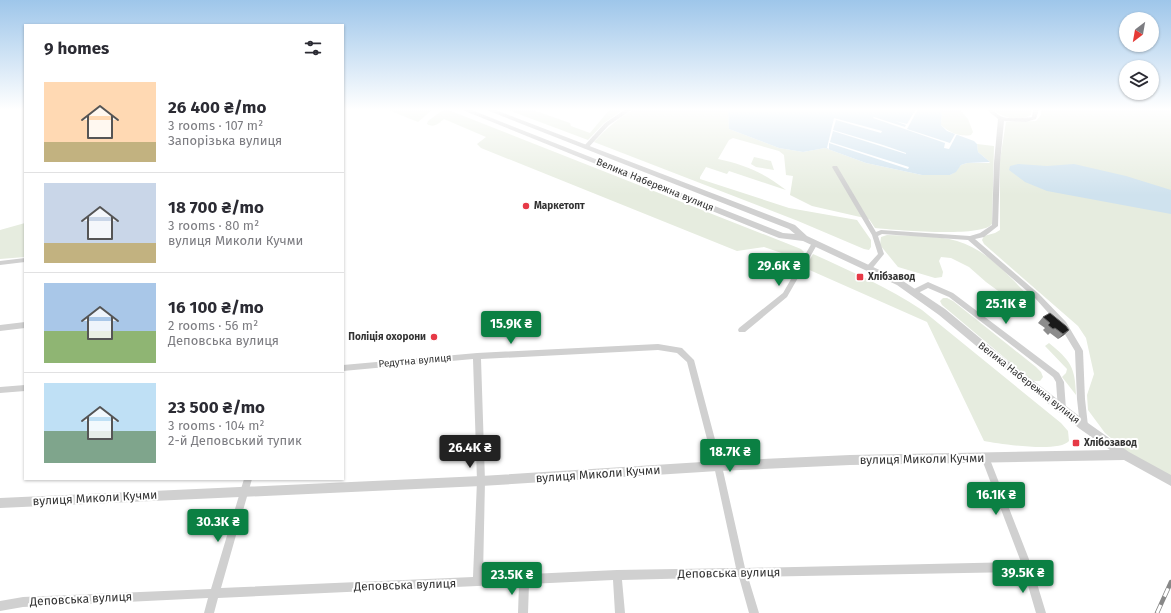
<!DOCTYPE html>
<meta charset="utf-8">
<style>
:root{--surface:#fff;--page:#f2f2f3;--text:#2b2b33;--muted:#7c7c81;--line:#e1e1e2;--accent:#0b8043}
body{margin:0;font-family:"Fira Sans",sans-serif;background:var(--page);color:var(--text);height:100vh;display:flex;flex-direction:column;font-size:15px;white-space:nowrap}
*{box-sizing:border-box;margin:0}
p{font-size:13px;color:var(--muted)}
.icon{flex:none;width:22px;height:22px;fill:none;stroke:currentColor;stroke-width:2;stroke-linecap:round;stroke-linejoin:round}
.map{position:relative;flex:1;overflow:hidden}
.drawer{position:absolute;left:24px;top:24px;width:320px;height:456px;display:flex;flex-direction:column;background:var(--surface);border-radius:0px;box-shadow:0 1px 3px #0004}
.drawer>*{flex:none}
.needle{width:26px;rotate:211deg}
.fabs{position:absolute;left:1119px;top:12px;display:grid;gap:8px}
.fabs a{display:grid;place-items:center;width:40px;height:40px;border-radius:50%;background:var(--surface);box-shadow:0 1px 3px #0004;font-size:20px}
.price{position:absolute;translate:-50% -34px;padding:0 9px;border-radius:4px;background:var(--accent);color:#fff;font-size:13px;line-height:26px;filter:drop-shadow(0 1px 2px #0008)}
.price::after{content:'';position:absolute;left:50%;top:24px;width:12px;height:9px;margin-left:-6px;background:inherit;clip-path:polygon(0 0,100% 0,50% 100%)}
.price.active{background:#222;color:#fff}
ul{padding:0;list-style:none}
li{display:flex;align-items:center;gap:12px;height:100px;padding:0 20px}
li+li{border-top:1px solid var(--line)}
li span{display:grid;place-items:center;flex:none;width:112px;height:80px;border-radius:0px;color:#555}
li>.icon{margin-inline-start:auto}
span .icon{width:48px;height:48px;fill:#fffc;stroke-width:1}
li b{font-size:17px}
h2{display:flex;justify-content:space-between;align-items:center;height:48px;padding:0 20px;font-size:17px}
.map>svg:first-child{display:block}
</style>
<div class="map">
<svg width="1171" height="613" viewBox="0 0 1171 613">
<rect width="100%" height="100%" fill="#fff"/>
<!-- green -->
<path fill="#e6ecdf" d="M386 109H433L418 122Z
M505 109H530L570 123 571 126 590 133 610 109H619L620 112 604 123 588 140Z
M635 109H728L729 129 779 148 803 152 825 148 866 163 922 175H950L955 172 961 165 967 163H989L990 162 978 152 977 144 994 146 992 224C982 238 894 230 875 228L869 219 812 206 790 195 793 176 786 175 784 155 779 151 733 138 729 140 718 159C745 165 763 172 786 190L729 171 727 174 706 167 700 177V179L789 208 857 220 871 240V247L869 250 864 249 798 221 594 142C607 128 618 118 635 109Z
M942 109H959L968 119 973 132 971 135C960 137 950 133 941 125Z
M992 109H1032L1031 115C1018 122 1003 118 992 109Z
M1041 109H1169L1171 115V478L1131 455 1105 433 1088 410 1087 395 1094 374 1086 338 1078 326 984 244 982 240 984 236 995 233 1000 230V160L1006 122 1036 121 1041 115Z
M445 110 451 111 801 249 804 252 799 259 764 247 737 251 481 148 477 144 486 137 444 119C438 124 434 128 427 124L428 121 440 112Z
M754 157 771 161 774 170 756 167 751 164Z
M25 223V257L0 259V230Z
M887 235C908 236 937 235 957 241 988 250 1011 278 1033 301L1032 305 1027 307H1020L986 282 969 267 951 258 941 257 939 261 943 272 942 277 935 278 898 267 880 245 881 237Z
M813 254C850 271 888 287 922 310L1061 423 1068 431 1069 441C1059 453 1000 444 984 441L927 322 805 268Z
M943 298H947L953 301 1036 367 1041 372 1043 377 1040 381H1035L1030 379 942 305 940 301Z
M1049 343C1071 361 1075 367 1076 395L1062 377 1066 373 1067 369 1045 346Z"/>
<!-- water -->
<path fill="#cfe2ee" d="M728 109H942L941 125 947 131 974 141 977 144 978 152 990 162 967 163 961 165 956 172 950 175H922L866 163 825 148 803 152 779 148 729 129Z
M1018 164 1047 166 1074 164 1126 176 1171 190V214L1047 191 1025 182 1009 170 1010 166Z"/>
<!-- pier -->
<path fill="#fff" d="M916 109H918L907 129 950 143 955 134H957L949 149 944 148 945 143 873 118 874 117 905 127 906 125 895 121 907 124Z
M834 118 882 131 881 133 836 120 833 130 883 145 906 153V154L833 131 830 142 909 167 908 169 829 143V149L827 148Z"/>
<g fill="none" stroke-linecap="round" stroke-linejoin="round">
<!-- minor -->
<path fill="#d0d0d0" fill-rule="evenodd" d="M626 109H633L609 125 588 148H584V146L605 123Z
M986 109C997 109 995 115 1003 117 1008 119 1026 118 1032 117L1033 109H1039L1036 119 1026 122 1004 121 1000 163 998 226 984 237 975 239 1039 294 1066 322 1082 349 1083 351 1085 399 1088 426 1087 429 1084 430 1081 429 1080 426 1077 399 1075 351 1060 326 1035 298 968 240 882 234 878 236 884 254 871 270H867L866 268 867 266 878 254 872 235 832 167 833 166H837L876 232 881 230 970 236 980 233 992 225 994 163 998 119Z
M813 241H815L818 243 787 297 745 332H739L738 330 739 328 783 293Z
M25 258V262L0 265V261Z
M928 282 953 293 1059 373 1064 382 1066 409 1065 411 1062 412 1059 411 1058 409 1056 382 1053 377 949 297 928 288 916 294H912L911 292 912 290Z
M25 322V328L0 331V325Z
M658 344 682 348 694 360 722 466 745 568 1021 562 981 457 982 454 985 453 988 454 989 457 1032 567 1046 613H1036L1024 572 748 577 759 613H749L739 577 622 580 625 613H615L613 580 529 584 528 613H518L519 584 218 598 214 613H204L208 598 23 607 0 611V601L23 597 211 589 244 479H252L221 588 473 577 477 481 473 359 343 371V365L477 353ZM658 350 677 353 687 362 714 466 736 568 617 570 483 576 485 481 481 359Z
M25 385V391L0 393V387Z"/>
<!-- tertiary -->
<path fill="#d0d0d0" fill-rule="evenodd" d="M460 109H469L783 233 795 234 789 229 484 109H493L795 225 807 236 903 281 945 309 1004 358 1088 423 1129 452 1171 475V486L1124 460 850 465 718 471 481 486 0 508V498L481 476 718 461 850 455 1110 450 1080 429 998 364 939 315 897 285 803 241 779 238Z"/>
<!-- rail casing -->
<g stroke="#888" stroke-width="4.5">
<path id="rail" d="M1157 613 1171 582"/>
</g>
<!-- rail -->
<use href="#rail" stroke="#fff" stroke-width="3" stroke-dasharray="9" stroke-linecap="butt"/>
</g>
<!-- wall -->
<path fill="#8c8c8c" d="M1043 317 1069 330 1064 335 1058 339 1050 333 1048 335 1043 330 1045 328 1038 323Z"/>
<!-- shaded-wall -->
<path fill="#5f5f5f" d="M1069 330 1064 335 1058 339 1063 334Z"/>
<!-- building -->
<path fill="#1a1a1a" stroke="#5f5f5f" d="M1050 313 1066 326 1069 330 1063 334 1055 328 1053 329 1048 325 1050 323 1043 317Z"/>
<!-- sky -->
<linearGradient id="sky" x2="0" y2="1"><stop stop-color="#9ec6ea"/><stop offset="0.56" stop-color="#fff"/><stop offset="1" stop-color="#fff" stop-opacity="0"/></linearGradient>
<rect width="1171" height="195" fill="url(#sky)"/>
<!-- markers -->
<g fill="#e63946" stroke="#fff" stroke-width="1.5">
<circle cx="526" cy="206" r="4"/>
<rect x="856" y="273" width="8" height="8" rx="2"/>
<circle cx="434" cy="337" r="4"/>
<rect x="1072" y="439" width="8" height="8" rx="2"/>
</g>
<g text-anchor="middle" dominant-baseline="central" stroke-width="4" stroke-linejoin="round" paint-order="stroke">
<!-- street labels -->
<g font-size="10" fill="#333" stroke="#fff">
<text transform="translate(655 185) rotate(22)">Велика Набережна вулиця</text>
<text transform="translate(415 361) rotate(-5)">Редутна вулиця</text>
<text transform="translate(1029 383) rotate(38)">Велика Набережна вулиця</text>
</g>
<!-- poi labels -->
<g font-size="10" font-weight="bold" fill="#333" stroke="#fff" text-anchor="start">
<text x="534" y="206">Маркетопт</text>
<text x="868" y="277">Хлібзавод</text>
<text x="426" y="337" text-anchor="end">Поліція охорони</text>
<text x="1084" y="443">Хлібозавод</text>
</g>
<!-- near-street labels -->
<g font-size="12" fill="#333" stroke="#fff">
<text transform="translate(922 459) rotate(-1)">вулиця Миколи Кучми</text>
<text transform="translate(598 474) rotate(-4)">вулиця Миколи Кучми</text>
<text transform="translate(95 498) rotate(-3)">вулиця Миколи Кучми</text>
<text transform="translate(729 573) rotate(-1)">Деповська вулиця</text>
<text transform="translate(405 585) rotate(-2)">Деповська вулиця</text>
<text transform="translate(81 599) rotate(-3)">Деповська вулиця</text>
</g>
</g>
</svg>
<div class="fabs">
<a><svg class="needle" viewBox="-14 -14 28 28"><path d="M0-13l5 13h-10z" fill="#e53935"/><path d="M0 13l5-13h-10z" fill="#7c7c81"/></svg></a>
<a><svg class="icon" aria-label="layers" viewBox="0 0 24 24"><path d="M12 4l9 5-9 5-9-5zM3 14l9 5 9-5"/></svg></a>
</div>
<b class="price" style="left:779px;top:287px">29.6K ₴</b>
<b class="price" style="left:1006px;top:325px">25.1K ₴</b>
<b class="price" style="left:511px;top:345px">15.9K ₴</b>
<b class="price active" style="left:470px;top:469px">26.4K ₴</b>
<b class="price" style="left:730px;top:473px">18.7K ₴</b>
<b class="price" style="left:996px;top:516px">16.1K ₴</b>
<b class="price" style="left:218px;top:543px">30.3K ₴</b>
<b class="price" style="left:1023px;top:594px">39.5K ₴</b>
<b class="price" style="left:512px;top:596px">23.5K ₴</b>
<section class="drawer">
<h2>9 homes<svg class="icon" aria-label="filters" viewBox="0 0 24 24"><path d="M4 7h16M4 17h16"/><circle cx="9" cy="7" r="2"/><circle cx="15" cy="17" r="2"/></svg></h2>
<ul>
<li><span style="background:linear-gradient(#ffd9b3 75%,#c2b280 0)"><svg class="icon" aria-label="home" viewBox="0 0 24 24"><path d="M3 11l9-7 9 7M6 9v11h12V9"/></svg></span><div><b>26 400 ₴/mo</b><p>3 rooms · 107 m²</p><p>Запорізька вулиця</p></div></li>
<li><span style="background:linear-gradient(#c9d6e8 75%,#c2b280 0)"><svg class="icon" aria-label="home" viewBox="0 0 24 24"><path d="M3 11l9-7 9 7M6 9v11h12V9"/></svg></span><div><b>18 700 ₴/mo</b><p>3 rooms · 80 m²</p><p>вулиця Миколи Кучми</p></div></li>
<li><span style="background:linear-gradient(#a9c7e8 60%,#8fb573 0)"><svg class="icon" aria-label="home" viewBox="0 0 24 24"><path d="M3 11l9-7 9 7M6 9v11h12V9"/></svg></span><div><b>16 100 ₴/mo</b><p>2 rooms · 56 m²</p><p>Деповська вулиця</p></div></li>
<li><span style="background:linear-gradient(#bfe0f5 60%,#7fa58c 0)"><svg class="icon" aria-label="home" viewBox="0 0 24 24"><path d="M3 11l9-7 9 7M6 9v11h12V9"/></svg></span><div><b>23 500 ₴/mo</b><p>3 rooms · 104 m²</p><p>2-й Деповський тупик</p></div></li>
</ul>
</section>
</div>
